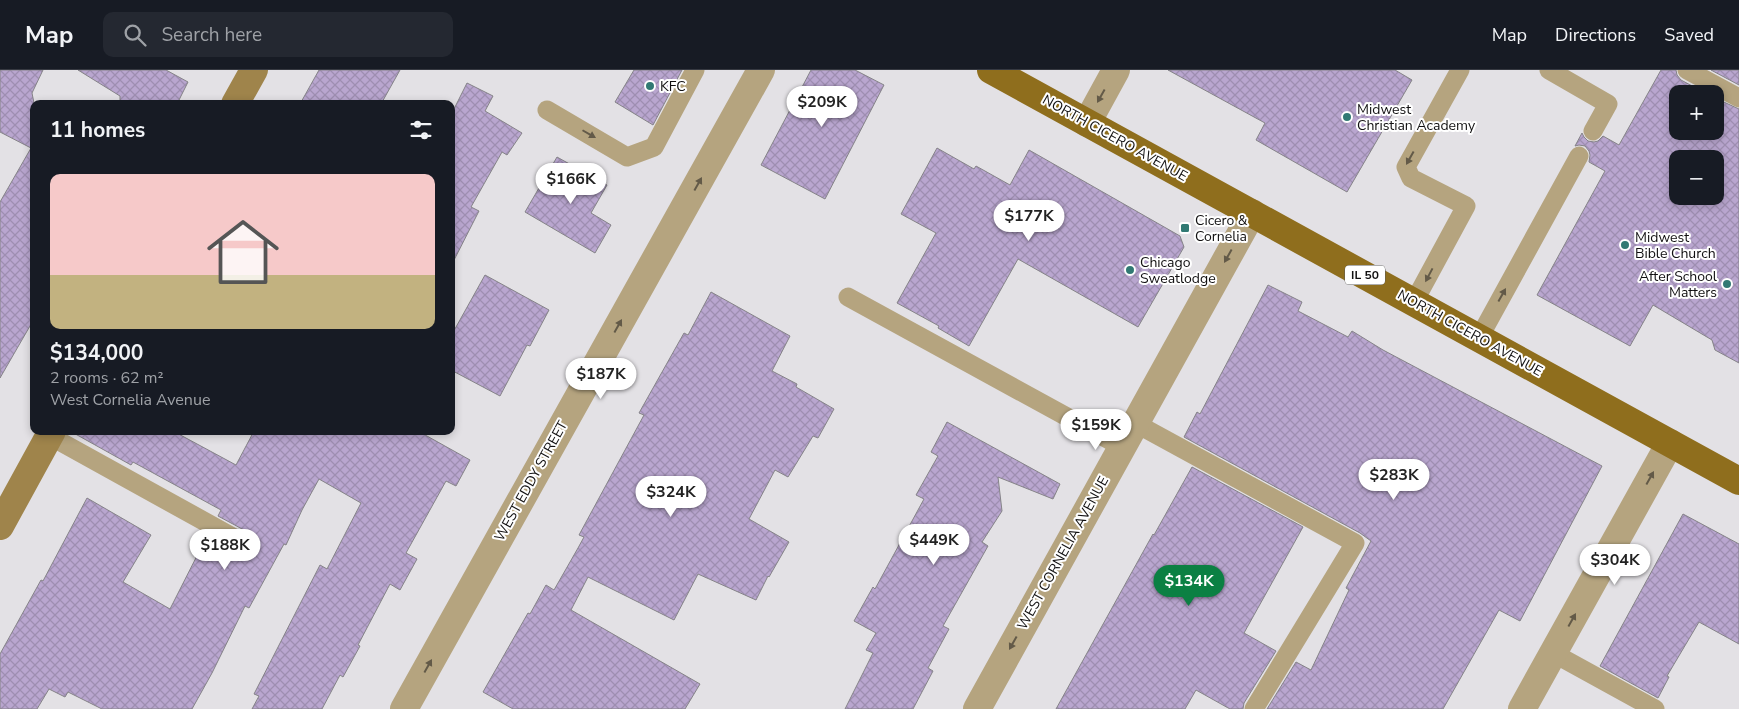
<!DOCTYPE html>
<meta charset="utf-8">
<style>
:root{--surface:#171b24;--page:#242831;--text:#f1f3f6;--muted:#9ea1a6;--line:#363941;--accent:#0b8043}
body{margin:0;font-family:"Nunito Sans",sans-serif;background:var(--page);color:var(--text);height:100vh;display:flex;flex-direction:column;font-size:19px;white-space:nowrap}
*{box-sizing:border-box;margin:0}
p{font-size:16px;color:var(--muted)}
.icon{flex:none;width:28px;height:28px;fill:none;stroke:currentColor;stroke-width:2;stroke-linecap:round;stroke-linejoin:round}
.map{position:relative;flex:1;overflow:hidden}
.panel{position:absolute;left:30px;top:30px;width:425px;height:335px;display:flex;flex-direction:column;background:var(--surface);border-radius:10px;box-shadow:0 2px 8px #0003}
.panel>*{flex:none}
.tools{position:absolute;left:1669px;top:15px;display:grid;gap:10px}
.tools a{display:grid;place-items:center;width:55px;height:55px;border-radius:10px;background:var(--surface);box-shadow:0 2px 8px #0003;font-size:25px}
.price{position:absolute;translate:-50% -42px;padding:0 11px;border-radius:18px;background:#fff;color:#222;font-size:16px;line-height:32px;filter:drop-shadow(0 1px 2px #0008)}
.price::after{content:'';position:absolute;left:50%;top:30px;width:15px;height:11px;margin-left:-8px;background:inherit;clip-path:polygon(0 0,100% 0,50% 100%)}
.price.on{background:var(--accent);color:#fff}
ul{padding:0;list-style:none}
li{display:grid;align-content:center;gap:10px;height:265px;padding:0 20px}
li+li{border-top:1px solid var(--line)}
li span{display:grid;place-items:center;height:155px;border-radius:10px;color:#555}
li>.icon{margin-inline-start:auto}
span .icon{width:90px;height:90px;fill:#fffc;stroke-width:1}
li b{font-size:21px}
h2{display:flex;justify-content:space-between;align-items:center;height:60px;padding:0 20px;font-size:21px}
header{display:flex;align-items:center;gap:30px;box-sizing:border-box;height:70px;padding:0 25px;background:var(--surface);border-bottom:1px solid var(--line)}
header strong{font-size:24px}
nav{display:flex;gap:28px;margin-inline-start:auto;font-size:18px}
.search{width:350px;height:45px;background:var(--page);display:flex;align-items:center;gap:12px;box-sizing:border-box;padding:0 18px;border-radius:10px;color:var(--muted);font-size:19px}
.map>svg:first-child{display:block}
</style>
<header>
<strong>Map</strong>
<div class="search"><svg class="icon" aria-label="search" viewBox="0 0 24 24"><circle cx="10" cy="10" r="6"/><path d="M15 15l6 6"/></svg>Search here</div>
<nav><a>Map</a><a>Directions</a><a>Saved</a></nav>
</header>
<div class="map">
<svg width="1739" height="639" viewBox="0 0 1739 639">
<defs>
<pattern id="building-cross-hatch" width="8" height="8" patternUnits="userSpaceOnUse" patternTransform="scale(1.25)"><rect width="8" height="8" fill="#b9a6cf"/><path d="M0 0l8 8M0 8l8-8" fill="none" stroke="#9e8eb1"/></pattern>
</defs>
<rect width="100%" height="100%" fill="#e3e1e5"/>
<!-- building -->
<path fill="url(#building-cross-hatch)" stroke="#858388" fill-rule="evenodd" d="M0 0H43L32 23 34 33V249L0 308V132L31 78 0 62Z
M78 0H166L188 12 177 34H129L120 30V26Z
M319 0H400L381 34H300Z
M634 0H682L653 55 615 32Z
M811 0H855L884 15 825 129 761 95Z
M1168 0H1395L1412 10 1347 122 1256 70 1265 53Z
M1661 0H1676L1677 5 1681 10 1707 24H1678V61H1715V28L1739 39V293L1715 280 1712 270 1653 235 1630 276 1537 225 1605 101 1589 92 1590 85 1589 81 1585 76 1579 75 1575 76 1582 63 1584 67 1588 71 1594 72 1598 71 1603 66 1619 75ZM1678 89H1715V126H1678Z
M1711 0H1739V15Z
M467 13 493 26 485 41 522 63 507 85 502 82 471 137 479 141 451 196V45Z
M937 78 974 99 976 96 1010 115 1029 80 1180 166 1184 177 1138 257 1018 189 969 276 938 258 939 256 897 233 936 163 901 144Z
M557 87 607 115 591 143 611 155 595 183 525 142Z
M485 205 549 240 530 276 527 275 500 326 451 300V266Z
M1268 215 1302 232 1298 241 1348 267 1352 261 1383 280 1602 396 1520 551 1499 540 1443 639H1267L1296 592 1311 600 1349 520 1346 518 1371 471 1360 463 1184 367 1197 342 1200 344Z
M711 222 790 266 772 301 797 314 796 317 834 339 818 368 813 366 788 407 775 400 749 449 789 472 769 507 768 506 756 530 698 504 674 550 588 507 571 540 700 614 685 639H513L483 622 528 543 530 544 546 515 554 520 578 478 584 467 579 465 644 345 639 343 684 263 688 265Z
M947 352 1060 414 1053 429 998 407 1002 441 982 472 988 476 943 556 949 559 928 598 933 601 913 639H845L873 583 866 580 876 563 854 551 873 517 875 519 924 429 916 425 938 386 931 382Z
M70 361H173L236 395 254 361H418L470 390 456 416 446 411 406 483 417 489 400 520 390 514 358 575 360 576 343 607 340 605 322 639H252L259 626 254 624 320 495 327 499 361 433 319 409 302 440 286 475 284 474 249 538 245 536 212 603 192 639H102L68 622 65 627 49 619 37 639H0V584L41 510 43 511 87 428 151 465 123 512 170 539 207 466 238 481 244 479 248 475 249 469 248 465 244 460 218 446 221 440 133 392 131 395Z
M1192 397 1303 457 1244 563 1276 581 1244 633 1243 639H1230L1196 620 1185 639H1056L1153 464 1154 465Z
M1683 444 1739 474V574L1699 552 1667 606 1669 607 1658 628 1600 596Z"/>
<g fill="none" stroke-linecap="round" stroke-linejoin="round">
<!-- lane -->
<path stroke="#b5a47f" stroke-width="19" d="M1549 0 1608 34 1593 61
M1687 0 1739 28
M547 40 627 87 654 77 695 0
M848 227 1122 377
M1414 232 1466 136 1411 108 1406 97 1460 0
M1479 268 1579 86
M1135 353 1355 473 1254 639
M50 366 238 470
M1553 583 1655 639"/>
<!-- street -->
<path stroke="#b5a47f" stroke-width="28" d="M1087 53 1116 0
M404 639 761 0
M977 639 1252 143
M1522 639 1670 373"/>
<!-- secondary -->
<path stroke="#9f844b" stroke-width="28" d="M235 34 254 0
M0 456 52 361"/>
<!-- primary -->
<path stroke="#8f6e1d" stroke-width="28" d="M991 0 1739 411"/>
</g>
<!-- one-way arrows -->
<defs><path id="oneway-solid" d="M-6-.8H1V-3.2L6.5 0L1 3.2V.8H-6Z" transform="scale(1.25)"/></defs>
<g fill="#635a48">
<use href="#oneway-solid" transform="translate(1101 26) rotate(119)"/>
<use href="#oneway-solid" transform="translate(589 64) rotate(30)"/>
<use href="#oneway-solid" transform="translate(1410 88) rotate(119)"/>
<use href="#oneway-solid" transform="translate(698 114) rotate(-61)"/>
<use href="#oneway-solid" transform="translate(1228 186) rotate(119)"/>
<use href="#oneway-solid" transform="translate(1429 205) rotate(118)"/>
<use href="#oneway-solid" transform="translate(1502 225) rotate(-61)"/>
<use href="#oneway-solid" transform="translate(618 256) rotate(-61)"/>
<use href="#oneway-solid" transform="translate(1650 408) rotate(-61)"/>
<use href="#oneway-solid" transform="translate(1572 550) rotate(-61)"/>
<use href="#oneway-solid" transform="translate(1013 573) rotate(119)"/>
<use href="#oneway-solid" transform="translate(428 596) rotate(-61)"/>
</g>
<!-- markers -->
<g fill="#317973" stroke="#fff" stroke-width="2">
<circle cx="650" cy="16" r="5"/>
<circle cx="1347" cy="47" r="5"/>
<rect x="1180" y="153" width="10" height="10" rx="2.5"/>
<circle cx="1625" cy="175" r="5"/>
<circle cx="1130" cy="200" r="5"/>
<circle cx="1727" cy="214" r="5"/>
</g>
<g text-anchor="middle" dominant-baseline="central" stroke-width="4" stroke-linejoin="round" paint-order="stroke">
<!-- shield labels -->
<rect fill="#fff" stroke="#585858" stroke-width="1" x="1345" y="195.5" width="40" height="19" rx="4"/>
<g font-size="12" font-weight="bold" fill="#111011">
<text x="1365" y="205">IL 50</text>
</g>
<!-- poi labels -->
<g font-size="14" fill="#111011" stroke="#fff" text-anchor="start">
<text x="660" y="16">KFC</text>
<text x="1357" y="39">Midwest<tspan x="1357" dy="16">Christian Academy</tspan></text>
<text x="1195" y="150">Cicero &amp;<tspan x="1195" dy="16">Cornelia</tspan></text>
<text x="1635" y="167">Midwest<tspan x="1635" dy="16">Bible Church</tspan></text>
<text x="1140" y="192">Chicago<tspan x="1140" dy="16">Sweatlodge</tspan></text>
<text x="1717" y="206" text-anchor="end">After School<tspan x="1717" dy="16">Matters</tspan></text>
</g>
<!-- street labels -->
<g font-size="14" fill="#111011" stroke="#fff">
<text transform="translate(1115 68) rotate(29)">NORTH CICERO AVENUE</text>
<text transform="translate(1470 263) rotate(29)">NORTH CICERO AVENUE</text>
<text transform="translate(531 411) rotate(-61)">WEST EDDY STREET</text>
<text transform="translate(1063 483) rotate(-61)">WEST CORNELIA AVENUE</text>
</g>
</g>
</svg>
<div class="tools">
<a>+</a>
<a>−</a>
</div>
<b class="price" style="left:822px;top:58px">$209K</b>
<b class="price" style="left:571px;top:135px">$166K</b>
<b class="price" style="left:1029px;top:172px">$177K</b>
<b class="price" style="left:601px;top:330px">$187K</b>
<b class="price" style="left:1096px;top:381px">$159K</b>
<b class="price" style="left:1394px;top:431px">$283K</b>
<b class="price" style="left:671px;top:448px">$324K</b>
<b class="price" style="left:934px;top:496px">$449K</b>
<b class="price" style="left:225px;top:501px">$188K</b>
<b class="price" style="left:1615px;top:516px">$304K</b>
<b class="price on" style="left:1189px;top:537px">$134K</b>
<section class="panel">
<h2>11 homes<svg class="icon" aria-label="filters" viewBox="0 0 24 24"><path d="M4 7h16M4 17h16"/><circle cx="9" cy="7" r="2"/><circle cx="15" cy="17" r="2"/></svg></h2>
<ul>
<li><span style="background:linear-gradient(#f6c9c9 65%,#c2b280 0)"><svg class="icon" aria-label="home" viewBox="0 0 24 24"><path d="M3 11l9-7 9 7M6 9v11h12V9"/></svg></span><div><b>$134,000</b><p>2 rooms · 62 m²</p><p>West Cornelia Avenue</p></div></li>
</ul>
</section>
</div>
